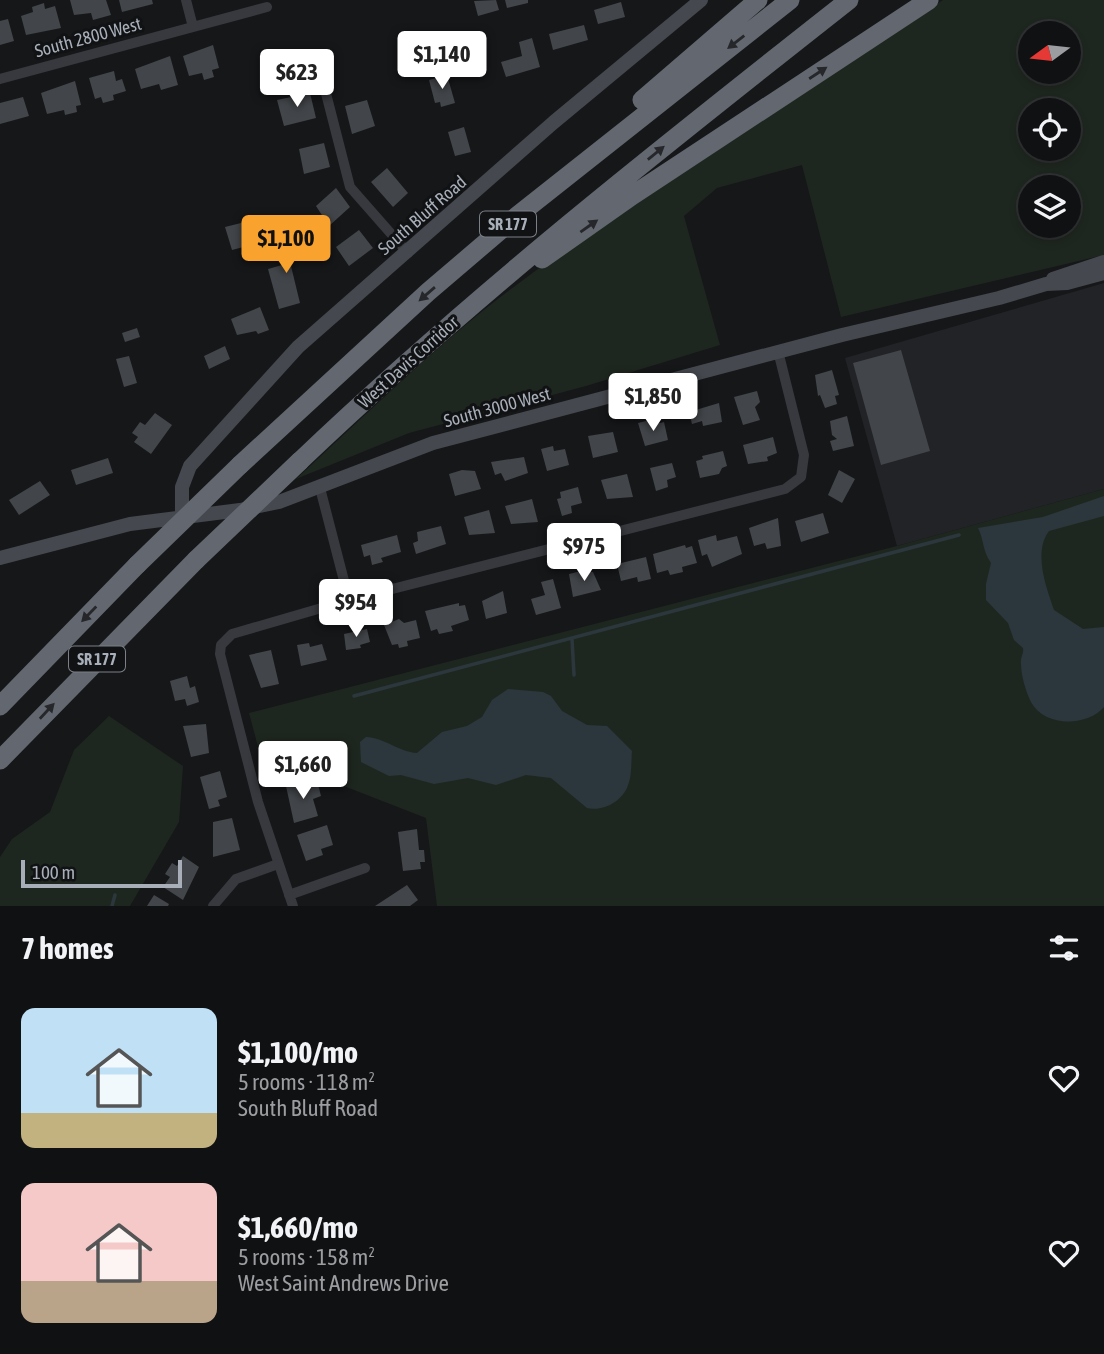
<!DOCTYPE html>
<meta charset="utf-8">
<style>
:root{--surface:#101113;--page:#191a1c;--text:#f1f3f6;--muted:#9c9da0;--line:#303133;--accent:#f9a22e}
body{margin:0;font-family:"Asap Condensed",sans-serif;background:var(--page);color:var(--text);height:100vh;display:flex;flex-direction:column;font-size:26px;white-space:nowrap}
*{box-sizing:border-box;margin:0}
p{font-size:23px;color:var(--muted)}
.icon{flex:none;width:38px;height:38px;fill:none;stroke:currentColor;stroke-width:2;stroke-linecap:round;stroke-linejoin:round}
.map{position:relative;height:906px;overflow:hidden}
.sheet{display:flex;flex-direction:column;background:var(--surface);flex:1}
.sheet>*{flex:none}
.needle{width:46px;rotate:255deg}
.tools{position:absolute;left:1018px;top:21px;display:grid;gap:14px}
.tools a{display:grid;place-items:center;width:63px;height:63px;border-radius:50%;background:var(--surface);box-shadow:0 4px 10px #0003,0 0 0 2px var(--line);font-size:35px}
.scale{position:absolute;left:21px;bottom:18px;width:161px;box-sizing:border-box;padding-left:7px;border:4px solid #a8afb9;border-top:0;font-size:19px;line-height:24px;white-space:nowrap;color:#a8afb9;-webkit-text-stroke:5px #111214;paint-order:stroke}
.price{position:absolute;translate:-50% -60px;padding:0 16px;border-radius:7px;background:#fff;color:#222;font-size:23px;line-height:46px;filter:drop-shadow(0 2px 4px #0008)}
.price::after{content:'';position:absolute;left:50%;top:42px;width:21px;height:16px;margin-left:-10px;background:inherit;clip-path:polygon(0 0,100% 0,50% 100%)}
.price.on{background:var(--accent);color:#111}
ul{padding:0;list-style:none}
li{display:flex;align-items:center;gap:21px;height:175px;padding:0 21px}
li span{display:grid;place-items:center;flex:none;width:196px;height:140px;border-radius:14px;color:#555}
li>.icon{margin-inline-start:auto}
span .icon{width:84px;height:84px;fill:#fffc;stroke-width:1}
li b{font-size:30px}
h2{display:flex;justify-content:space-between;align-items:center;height:84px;padding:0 21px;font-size:30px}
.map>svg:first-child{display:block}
</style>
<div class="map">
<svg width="1104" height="906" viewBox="0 0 1104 906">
<rect width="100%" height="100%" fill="#161719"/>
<!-- built -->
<path fill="#222326" d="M1104 283V489L897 546 845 358Z"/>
<!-- green -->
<path fill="#1e271f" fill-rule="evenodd" d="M943 0H1104V255L841 317 802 165 717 188 684 216 720 345 586 386 409 433 296 479C365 416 432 349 507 292 646 187 797 96 943 0ZM1031 33H1069V72H1031ZM1031 110H1069V149H1031ZM1031 187H1069V226H1031Z
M1104 489V906H437L426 818 300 769 265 773 249 713 897 546Z
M109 716 183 766 179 822 130 906H0V857L12 839 50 812 74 750Z"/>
<!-- water -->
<path fill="#2c373d" d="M1104 496V516L1049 531C1033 552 1046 587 1054 610L1083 629 1104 627V707C1087 727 1044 727 1031 702 1026 692 1021 675 1021 664 1020 657 1024 654 1023 648L1014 640 1008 623 986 600V584L991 563C982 550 984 539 978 528L1043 517Z
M508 689 543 692 551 696 562 711 587 725 607 726 632 751C631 761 632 776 628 785 623 801 603 812 587 808L551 778 526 775 496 785 468 778 434 784 401 775 389 776 361 762 360 742 366 737C385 738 399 752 417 753L442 732 467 726 482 717 492 700Z"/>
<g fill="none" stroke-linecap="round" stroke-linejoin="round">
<!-- stream -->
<path stroke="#2c373d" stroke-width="3.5" d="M572 639 574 675
M354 696 959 535
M112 906 115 895"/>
</g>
<!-- building -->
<path fill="#424549" d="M70 0H106L111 15 93 20 91 13 74 15Z
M119 0H152L153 4 122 12Z
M496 0 499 10 478 16 474 1Z
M505 0H528V3L507 8Z
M621 2 625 17 598 24 594 10Z
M44 3 45 9 55 6 61 28 26 35 21 16 33 12 32 7Z
M8 19 14 41 0 45V21Z
M584 25 588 40 553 50 549 34Z
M532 38 540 67 506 77 501 62 522 56 519 42Z
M213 45 219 68 212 70 214 77 204 80 202 73 189 76 183 56Z
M170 56 178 85 161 90 159 84 141 89 135 69Z
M114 71 116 81 122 79 126 91 113 95 114 100 103 103 101 97 95 99 89 78Z
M447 75 455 103 441 107 440 102 435 103 429 80Z
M75 81 81 105 76 106 77 112 65 115 64 110 47 114 41 93Z
M310 93 316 118 284 126 277 100Z
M23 97 29 116 0 124V103Z
M367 100 375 126 352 134 345 106Z
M464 127 471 152 455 156 448 132Z
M324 143 330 167 304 174 299 149Z
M387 168 408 193 393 207 371 182Z
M336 188 350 207 329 226 316 206Z
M245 222 251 245 232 250 225 227Z
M359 230 373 248 349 266 336 247Z
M299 240 305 258 290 262 300 303 279 309 268 269 282 265 277 246Z
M260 307 269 330 258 334 256 331 237 335 231 319Z
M137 328 140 337 125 342 122 333Z
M225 346 230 359 209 369 204 356Z
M901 350 930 451 881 465 853 363Z
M129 356 137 383 124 387 116 359Z
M832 370 839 395 835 396 837 404 825 408 820 395 818 396 815 375Z
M757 391 760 402 755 407 760 420 743 425 734 397Z
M719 403 722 422 703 426 702 421 692 424 689 412Z
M155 413 172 425 151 454 134 442 138 437 132 433 140 422 145 425Z
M847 416 854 446 833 451 830 441 837 439 832 435 830 421Z
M650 420 652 425 664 422 668 440 645 446 638 423Z
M613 432 618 452 593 458 588 436Z
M773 437 777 453 767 457 768 461 748 464 743 445Z
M553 446 554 451 565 449 569 465 547 471 541 449Z
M723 451 727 466 722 468 719 474 700 478 696 461 703 459 702 456Z
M524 457 528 473 505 481 501 473 495 475 491 462Z
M108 458 113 473 76 485 71 470Z
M672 463 676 477 667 480 668 487 656 491 650 468Z
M462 470 475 471 481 489 455 496 449 474Z
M839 470 855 479 842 503 828 495Z
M627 474 633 497 607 499 601 480Z
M40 481 50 495 19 515 9 500Z
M578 487 582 503 571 506 572 513 562 516 557 499 561 498 560 492Z
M532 499 538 522 511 524 505 506Z
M489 510 495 533 469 535 464 517Z
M823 513 829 533 801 542 795 521Z
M778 518 781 546 767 549 765 543 754 546 749 528Z
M441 526 446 544 416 554 413 543 418 541 417 532Z
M397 535 401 552 381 558 383 562 372 565 370 555 364 557 361 545Z
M716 535 717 541 737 536 742 554 712 567 707 554 702 556 698 540Z
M685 545 686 548 692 546 697 563 682 567 683 572 670 575 668 570 657 573 653 554Z
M646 557 651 579 638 582 637 577 621 581 617 564Z
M581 571 593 572 601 590 573 597 569 574Z
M553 579 561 608 536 615 531 599 545 595 541 582Z
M503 591 507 613 486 619 482 601Z
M459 603V606L465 605 469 620 451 626 453 631 439 634 437 629 431 631 425 611Z
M399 619 404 623 416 620 420 638 407 641 408 646 399 648 398 644 392 645 384 625Z
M367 629 370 642 360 645 361 648 346 650 344 634Z
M309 643 310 647 322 644 327 660 301 666 297 645Z
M271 650 279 684 261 688 249 655Z
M187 676 190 688 195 686 199 702 187 706 185 699 175 701 170 681Z
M206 724 209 753 191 757 183 726Z
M220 771 227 797 218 800 220 806 209 809 200 777Z
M307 780 309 787 318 784 321 796 313 799 318 816 294 823 286 786Z
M232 818 240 850 213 857V822Z
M327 825 333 845 321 849 323 855 306 861 297 835Z
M417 829 419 850H424L425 862H420L421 869 403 871 398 832Z
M183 856 199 867 183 900 163 887 170 877 165 874 172 863 177 866Z
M407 885 418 900 410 906H375Z
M154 895 169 904 168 906H147Z"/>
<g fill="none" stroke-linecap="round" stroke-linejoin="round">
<!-- street -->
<path stroke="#37393e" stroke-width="10" d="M186 0 193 27
M321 74 350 187 408 253
M0 79 267 7
M320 488 349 600
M289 895 365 868
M213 906 236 879 278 864
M293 906 258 802 220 654 221 645 232 634 349 600 785 489 801 477 804 455 778 351"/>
<!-- secondary -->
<path stroke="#45484e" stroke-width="14" d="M1053 279 1104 262
M182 517V487L190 466 298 347 554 122 701 0
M0 558 130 524 240 510 279 502 433 443 842 335 999 298 1046 284 1067 283 1104 273"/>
<!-- highway -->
<path stroke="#63676f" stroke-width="19" d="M642 100 758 0
M542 259 633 195 929 0
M300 461C473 296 661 148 849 0
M240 465 428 292 517 216 790 0
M0 706 137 565
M0 760 196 560"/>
<!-- highway-bridge -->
<path stroke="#63676f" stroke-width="19" d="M196 560 300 461
M137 565 240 465"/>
</g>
<!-- one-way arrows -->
<defs><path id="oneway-solid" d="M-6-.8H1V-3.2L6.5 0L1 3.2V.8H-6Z" transform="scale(1.75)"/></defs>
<g fill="#26272b">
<use href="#oneway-solid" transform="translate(736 42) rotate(142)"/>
<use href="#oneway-solid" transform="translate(818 73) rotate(-33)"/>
<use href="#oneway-solid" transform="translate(656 153) rotate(-39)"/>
<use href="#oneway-solid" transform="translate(589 226) rotate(-35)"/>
<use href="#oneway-solid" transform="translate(427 294) rotate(139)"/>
<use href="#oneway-solid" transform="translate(89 614) rotate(134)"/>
<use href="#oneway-solid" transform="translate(47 711) rotate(-47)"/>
</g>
<g text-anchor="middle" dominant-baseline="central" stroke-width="6" stroke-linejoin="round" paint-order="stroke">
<!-- shield labels -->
<g fill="#111214" stroke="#7b8088" stroke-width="2">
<rect x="480" y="211.5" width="56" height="25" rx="5"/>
<rect x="69" y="646.5" width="56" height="25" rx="5"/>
</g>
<g font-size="16" font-weight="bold" fill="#a8afb9">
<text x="508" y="224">SR 177</text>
<text x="97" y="659">SR 177</text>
</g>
<!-- street labels -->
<g font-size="18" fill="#a8afb9" stroke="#111214">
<text transform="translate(88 37) rotate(-15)">South 2800 West</text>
<text transform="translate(422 215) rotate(-41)">South Bluff Road</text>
<text transform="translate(408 362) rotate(-42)">West Davis Corridor</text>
<text transform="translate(497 407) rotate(-15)">South 3000 West</text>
</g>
</g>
</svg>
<div class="tools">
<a><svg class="needle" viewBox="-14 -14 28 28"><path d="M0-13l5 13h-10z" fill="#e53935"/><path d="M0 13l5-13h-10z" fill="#9c9da0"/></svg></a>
<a><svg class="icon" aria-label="locate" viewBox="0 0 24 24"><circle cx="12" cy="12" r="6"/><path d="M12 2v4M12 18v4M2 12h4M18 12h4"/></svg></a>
<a><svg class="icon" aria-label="layers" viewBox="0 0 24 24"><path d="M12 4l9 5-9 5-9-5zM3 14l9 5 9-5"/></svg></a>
</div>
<div class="scale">100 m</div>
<b class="price" style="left:442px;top:91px">$1,140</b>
<b class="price" style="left:297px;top:109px">$623</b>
<b class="price on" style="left:286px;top:275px">$1,100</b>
<b class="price" style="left:653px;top:433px">$1,850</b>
<b class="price" style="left:584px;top:583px">$975</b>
<b class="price" style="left:356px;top:639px">$954</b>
<b class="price" style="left:303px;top:801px">$1,660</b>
</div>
<section class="sheet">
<h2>7 homes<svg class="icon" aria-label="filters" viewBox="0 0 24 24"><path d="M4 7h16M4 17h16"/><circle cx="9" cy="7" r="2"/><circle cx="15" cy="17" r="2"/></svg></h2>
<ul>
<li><span style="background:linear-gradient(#bfe0f5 75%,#c2b280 0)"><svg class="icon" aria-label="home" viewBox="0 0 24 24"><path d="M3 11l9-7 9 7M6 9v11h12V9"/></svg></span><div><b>$1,100/mo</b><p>5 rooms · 118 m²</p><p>South Bluff Road</p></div><svg class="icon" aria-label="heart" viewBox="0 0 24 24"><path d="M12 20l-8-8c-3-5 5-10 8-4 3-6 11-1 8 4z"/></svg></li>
<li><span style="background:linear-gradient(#f6c9c9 70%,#b9a48a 0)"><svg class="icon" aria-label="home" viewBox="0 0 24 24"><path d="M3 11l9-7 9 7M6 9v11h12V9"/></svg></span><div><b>$1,660/mo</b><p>5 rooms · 158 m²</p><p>West Saint Andrews Drive</p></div><svg class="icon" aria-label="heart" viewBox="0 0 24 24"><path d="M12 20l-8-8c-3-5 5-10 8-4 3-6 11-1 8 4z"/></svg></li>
</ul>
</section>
